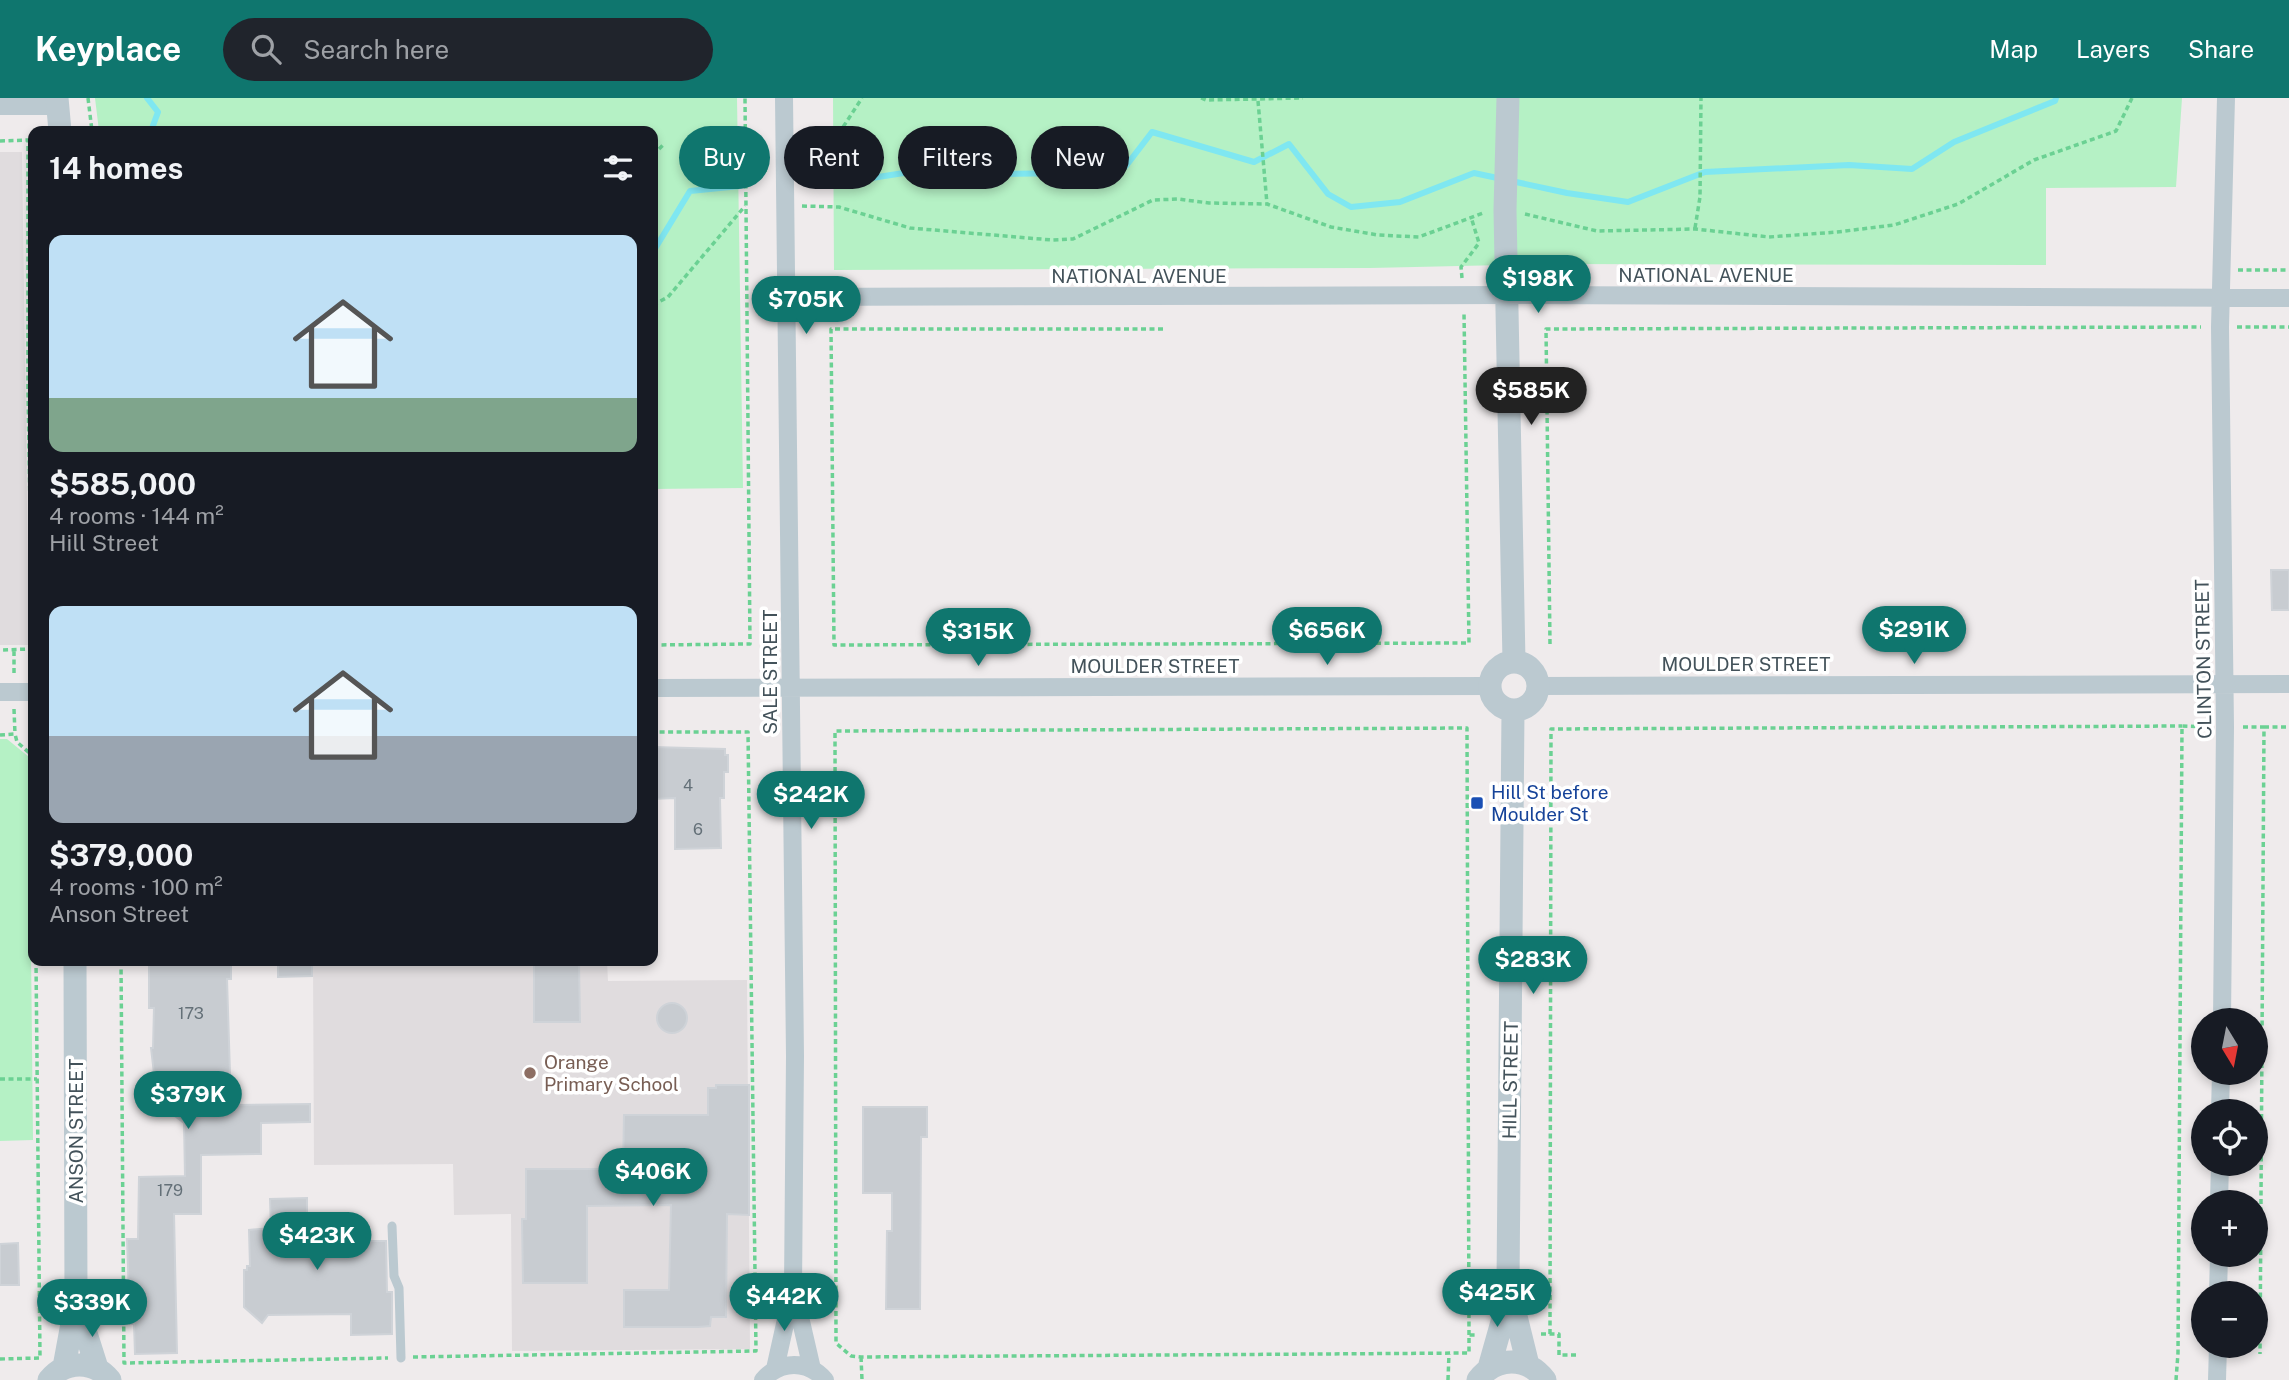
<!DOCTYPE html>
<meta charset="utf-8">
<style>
:root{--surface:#171b24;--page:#20242c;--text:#f1f3f6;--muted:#9ea1a6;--accent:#0f766e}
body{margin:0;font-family:"Public Sans",sans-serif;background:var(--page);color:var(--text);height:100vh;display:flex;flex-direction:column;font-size:26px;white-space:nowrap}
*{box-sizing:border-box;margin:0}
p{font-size:23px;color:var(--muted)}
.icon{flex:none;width:38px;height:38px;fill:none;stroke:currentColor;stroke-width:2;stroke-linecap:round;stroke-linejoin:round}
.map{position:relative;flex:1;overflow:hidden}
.panel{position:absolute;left:28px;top:28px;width:630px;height:840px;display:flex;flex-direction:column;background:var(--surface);border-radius:14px;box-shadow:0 4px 10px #0003}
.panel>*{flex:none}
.top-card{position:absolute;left:679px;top:28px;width:665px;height:63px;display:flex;gap:14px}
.needle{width:46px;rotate:170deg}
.fabs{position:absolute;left:2191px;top:910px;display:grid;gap:14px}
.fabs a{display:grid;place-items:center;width:77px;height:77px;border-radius:50%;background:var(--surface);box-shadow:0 4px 10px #0003;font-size:35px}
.price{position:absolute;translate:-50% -60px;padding:0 16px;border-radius:24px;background:var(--accent);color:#fff;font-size:23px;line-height:46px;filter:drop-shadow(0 2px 4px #0008)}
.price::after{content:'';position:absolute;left:50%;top:42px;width:21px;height:16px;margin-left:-10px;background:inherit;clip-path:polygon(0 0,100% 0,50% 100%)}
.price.on{background:#222;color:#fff}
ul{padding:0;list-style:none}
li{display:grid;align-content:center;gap:14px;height:371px;padding:0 21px}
li span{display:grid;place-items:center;height:217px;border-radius:14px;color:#555}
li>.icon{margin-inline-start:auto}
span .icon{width:126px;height:126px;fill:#fffc;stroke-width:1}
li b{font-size:30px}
h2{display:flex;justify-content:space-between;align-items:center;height:84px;padding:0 21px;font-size:30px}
.chip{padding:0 24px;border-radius:32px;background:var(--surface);box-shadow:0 4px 10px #0003;font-size:24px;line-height:63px}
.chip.on{background:var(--accent);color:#fff}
header{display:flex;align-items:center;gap:42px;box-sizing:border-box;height:98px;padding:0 35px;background:var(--accent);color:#fff}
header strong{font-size:33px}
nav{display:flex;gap:38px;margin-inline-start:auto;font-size:24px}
.search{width:490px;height:63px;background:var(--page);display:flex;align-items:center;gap:18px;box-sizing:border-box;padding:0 24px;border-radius:38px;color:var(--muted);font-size:26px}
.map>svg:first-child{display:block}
</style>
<header>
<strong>Keyplace</strong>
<div class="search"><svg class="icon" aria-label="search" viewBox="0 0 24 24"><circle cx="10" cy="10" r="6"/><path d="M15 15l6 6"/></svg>Search here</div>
<nav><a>Map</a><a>Layers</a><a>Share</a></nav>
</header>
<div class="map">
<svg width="2289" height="1282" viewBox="0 0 2289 1282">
<rect width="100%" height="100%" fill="#efebec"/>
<!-- education -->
<path fill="#e0dcde" d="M0 54H22L29 547H0Z
M313 863H607L608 883 747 882 750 1251 512 1253 511 1116 454 1117 453 1066 314 1067Z"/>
<!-- green -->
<path fill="#b5f1c5" d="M95 0H737L743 390 653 391V33H99Z
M833 0H2182L2176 89 2046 90V167L1546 166 1370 170 834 172Z
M0 641H7L29 659 33 1042 0 1043Z"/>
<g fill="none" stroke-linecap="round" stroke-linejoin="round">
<!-- stream -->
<path stroke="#7fe7f1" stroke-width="6" d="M147 0 158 14 151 33
M833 86 936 70 1002 76 1076 75 1126 68 1152 34 1254 64 1289 46 1328 96 1351 109 1400 104 1474 75 1567 95 1628 104 1705 74 1849 67 1912 71 1954 44 2055 3 2056 0
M653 154 690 93 740 88"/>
</g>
<!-- building -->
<path fill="#c8ccd1" stroke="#cfd3d8" stroke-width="2" d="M2271 472H2289V512H2272Z
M653 649 725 651V657H728V674H724V700H720L721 750 675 751V700L653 701Z
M149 863H231V881H227L231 1007 310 1006V1024L261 1025V1056L201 1057V1116H174L177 1255 135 1256 134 1226H130L127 1141H138L139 1079 185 1078 184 1025 176 1019 203 991 162 993 161 987 155 984 151 950H153L154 910H149Z
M278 863H312V878L278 879Z
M534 863H579L580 924H534Z
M657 920a15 15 0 1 1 30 0a15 15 0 1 1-30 0Z
M716 987H749V1117L727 1116 726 1219H711L710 1228 698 1229H624V1192H669L671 1107 587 1108V1185H523L522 1121H526V1071H623L624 1017H708V990H716Z
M863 1009H927V1039H921L920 1211H886L887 1133H892V1095H863Z
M307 1100V1135H350V1128H367V1143H386L387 1194H392V1236L351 1237V1216L268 1217 262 1225 244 1209V1172H247V1168H250L249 1132 271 1130 270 1101Z
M18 1145 19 1187H0V1146Z"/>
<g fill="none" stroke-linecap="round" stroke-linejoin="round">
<!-- path -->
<path stroke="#6bd193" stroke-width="3.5" stroke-dasharray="5 3.5" stroke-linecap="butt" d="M88 0 92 33
M1201 0 1206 2 1303 0
M1258 3 1267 106
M0 43 28 42V291L32 533V551L0 552
M653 57 664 46
M804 58 832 46 862 0
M746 80 767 72
M802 108 839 109 910 130 1052 142 1073 141 1153 102 1178 101 1209 105 1267 106 1331 129 1378 137 1419 139 1483 115
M1525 116 1597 133 1695 131 1769 139 1837 134 1894 127 1958 106 2034 62 2116 33 2132 0
M1695 130 1700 99 1701 0
M2238 172H2289
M1462 180 1461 169 1479 145 1471 119
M653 207 668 199 745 108
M2237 229H2289
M1163 231H831L834 547 1469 545 1464 215
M1550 546 1546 231 2201 229
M653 547 750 546 745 0
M14 575V552
M14 611 15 636
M2243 629H2264L2260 1256
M2264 629H2289
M0 637 15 636 17 644 33 658
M121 863 124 1265 388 1260
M0 981H37
M1541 1236H1559V1257H1578
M1550 1236 1551 631 2182 628
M1469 1237 1467 630 835 633 836 1245 851 1258 861 1259 1469 1255V1237H1477
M413 1259 756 1253 748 634H653
M861 1259 862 1282
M0 1261 40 1260 36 863
M1448 1282 1449 1256
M2176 1282 2178 1255 2182 628 2208 629"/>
<!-- service -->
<path stroke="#bbc9d0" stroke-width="9" d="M392 1128 394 1178 399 1190 401 1260"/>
<!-- minor -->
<path stroke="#bbc9d0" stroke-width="18" d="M0 8H58
M786 199 1507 197 2289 200
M1539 588 2289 586
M653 590 1490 588
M0 594H33
M2222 922 2225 629 2220 229 2226 0
M2220 1013 2221 975
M2219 1104 2220 1066
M794 1193 812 1271
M2218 1195 2219 1157
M775 1271 793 1190 795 958 784 0
M763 1282C780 1262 808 1262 825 1282
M2217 1282 2218 1248"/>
<!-- tertiary -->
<path stroke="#bbc9d0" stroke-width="23" d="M57 0 60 33
M1508 0 1505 112 1514 563
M1490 588a24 24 0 1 1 48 0a24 24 0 1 1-48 0Z
M1510 1194 1528 1267
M77 1207 97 1270
M64 1269 76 1204 75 863
M1489 1270 1502 1224 1508 1185 1513 612
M49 1282C65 1262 94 1262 110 1282
M1478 1282C1496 1258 1527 1258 1545 1282"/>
</g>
<!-- markers -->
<rect fill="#1a4fb4" stroke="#fff" stroke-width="2.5" x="1470" y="698" width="14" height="14" rx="3.5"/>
<circle fill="#8d6e63" stroke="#fff" stroke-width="2.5" cx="530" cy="975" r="7"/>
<g text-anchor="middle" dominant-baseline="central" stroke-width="7" stroke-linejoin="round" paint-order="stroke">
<!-- number labels -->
<g font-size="16" fill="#647078">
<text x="688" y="687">4</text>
<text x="698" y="731">6</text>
<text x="191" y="915">173</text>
<text x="170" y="1092">179</text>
</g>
<!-- street labels -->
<g font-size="19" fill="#43525a" stroke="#fff">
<text x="1706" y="177">NATIONAL AVENUE</text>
<text x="1139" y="178">NATIONAL AVENUE</text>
<text transform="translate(2203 561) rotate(-91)">CLINTON STREET</text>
<text x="1746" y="566">MOULDER STREET</text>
<text x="1155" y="568">MOULDER STREET</text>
<text transform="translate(770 574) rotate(-90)">SALE STREET</text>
<text transform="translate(1510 982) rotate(-89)">HILL STREET</text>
<text transform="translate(76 1033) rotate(-90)">ANSON STREET</text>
</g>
<!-- transit labels -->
<g font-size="19" fill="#164399" stroke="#fff" text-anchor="start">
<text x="1491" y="694">Hill St before<tspan x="1491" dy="22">Moulder St</tspan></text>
</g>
<!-- education labels -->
<g font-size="19" fill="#785e54" stroke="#fff" text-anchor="start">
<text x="544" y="964">Orange<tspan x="544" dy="22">Primary School</tspan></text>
</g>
</g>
</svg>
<div class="fabs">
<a><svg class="needle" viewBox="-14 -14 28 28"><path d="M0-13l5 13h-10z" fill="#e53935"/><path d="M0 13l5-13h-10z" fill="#9ea1a6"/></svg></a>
<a><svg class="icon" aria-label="locate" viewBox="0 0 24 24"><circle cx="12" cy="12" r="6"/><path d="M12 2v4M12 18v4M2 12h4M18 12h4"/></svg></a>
<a>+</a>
<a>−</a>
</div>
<b class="price" style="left:1538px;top:217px">$198K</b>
<b class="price" style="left:806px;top:238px">$705K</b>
<b class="price on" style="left:1531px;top:329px">$585K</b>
<b class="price" style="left:1914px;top:568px">$291K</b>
<b class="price" style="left:1327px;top:569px">$656K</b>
<b class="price" style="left:978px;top:570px">$315K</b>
<b class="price" style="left:811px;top:733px">$242K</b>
<b class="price" style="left:1533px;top:898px">$283K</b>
<b class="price" style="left:188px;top:1033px">$379K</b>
<b class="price" style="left:653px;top:1110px">$406K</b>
<b class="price" style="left:317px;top:1174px">$423K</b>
<b class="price" style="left:1497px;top:1231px">$425K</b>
<b class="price" style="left:784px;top:1235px">$442K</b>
<b class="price" style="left:92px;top:1241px">$339K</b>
<div class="top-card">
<a class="chip on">Buy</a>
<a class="chip">Rent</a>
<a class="chip">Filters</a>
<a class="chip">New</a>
</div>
<section class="panel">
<h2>14 homes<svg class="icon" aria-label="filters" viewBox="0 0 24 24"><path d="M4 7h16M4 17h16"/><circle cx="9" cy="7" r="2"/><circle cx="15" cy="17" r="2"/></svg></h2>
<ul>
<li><span style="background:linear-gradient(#bfe0f5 75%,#7fa58c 0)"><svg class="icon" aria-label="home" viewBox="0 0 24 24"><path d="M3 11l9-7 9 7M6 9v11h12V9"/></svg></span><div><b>$585,000</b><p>4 rooms · 144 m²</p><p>Hill Street</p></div></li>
<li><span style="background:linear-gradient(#bfe0f5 60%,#9aa5b1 0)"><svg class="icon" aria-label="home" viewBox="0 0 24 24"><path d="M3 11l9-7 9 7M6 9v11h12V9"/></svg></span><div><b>$379,000</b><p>4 rooms · 100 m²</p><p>Anson Street</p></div></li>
</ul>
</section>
</div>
